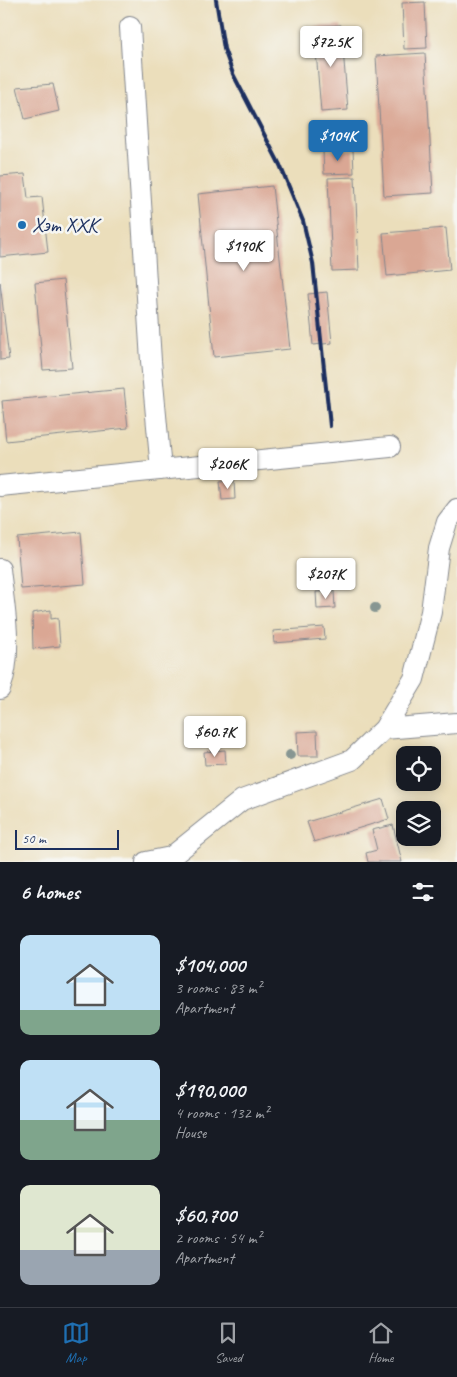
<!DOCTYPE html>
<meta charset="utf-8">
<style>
:root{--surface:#171b24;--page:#20242c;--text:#f1f3f6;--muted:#9ea1a6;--line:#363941;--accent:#1f6fb2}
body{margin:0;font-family:Caveat,sans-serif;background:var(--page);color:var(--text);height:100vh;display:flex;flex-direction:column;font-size:19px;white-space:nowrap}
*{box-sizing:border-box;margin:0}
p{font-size:16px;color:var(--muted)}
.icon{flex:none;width:28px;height:28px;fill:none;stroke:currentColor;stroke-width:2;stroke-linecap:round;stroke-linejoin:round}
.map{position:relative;height:862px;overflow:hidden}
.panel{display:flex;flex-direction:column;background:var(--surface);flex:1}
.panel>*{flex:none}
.buttons{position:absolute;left:396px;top:746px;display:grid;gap:10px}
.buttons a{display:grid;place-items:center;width:45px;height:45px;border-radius:10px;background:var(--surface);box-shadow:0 2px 12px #0003;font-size:25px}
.scale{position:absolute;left:15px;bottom:12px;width:104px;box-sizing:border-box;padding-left:5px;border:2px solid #1b2f5e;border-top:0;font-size:14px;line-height:18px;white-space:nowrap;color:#1b2f5e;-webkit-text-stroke:4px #f6f6f2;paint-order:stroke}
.price{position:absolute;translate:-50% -42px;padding:0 11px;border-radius:5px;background:#fff;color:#222;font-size:16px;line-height:32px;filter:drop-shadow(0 1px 2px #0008)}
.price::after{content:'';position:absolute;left:50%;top:30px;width:15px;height:11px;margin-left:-8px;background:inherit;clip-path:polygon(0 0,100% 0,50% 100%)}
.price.on{background:var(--accent);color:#fff}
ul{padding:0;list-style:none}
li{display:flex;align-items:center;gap:15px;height:125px;padding:0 20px}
li span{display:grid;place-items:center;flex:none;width:140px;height:100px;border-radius:10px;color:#555}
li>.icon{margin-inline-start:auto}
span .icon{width:60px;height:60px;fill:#fffc;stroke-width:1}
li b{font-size:21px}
h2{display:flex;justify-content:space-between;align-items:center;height:60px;padding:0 20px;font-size:21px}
.dock{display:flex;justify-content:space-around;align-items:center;height:70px;border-top:1px solid var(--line);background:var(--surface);font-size:14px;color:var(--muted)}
.dock a{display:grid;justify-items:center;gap:2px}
.dock .on{color:var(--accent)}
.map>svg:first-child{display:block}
</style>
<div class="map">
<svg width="457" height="862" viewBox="0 0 457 862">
<rect width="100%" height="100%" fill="#f6f6f2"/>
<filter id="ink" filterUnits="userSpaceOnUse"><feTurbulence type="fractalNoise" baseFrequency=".02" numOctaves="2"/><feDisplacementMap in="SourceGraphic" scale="10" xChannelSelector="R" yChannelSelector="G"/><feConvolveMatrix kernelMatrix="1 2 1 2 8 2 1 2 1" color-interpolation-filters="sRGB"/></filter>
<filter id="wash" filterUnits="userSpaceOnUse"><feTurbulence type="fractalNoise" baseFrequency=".0096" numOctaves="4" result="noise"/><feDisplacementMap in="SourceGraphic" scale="20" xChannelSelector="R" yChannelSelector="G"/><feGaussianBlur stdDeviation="1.12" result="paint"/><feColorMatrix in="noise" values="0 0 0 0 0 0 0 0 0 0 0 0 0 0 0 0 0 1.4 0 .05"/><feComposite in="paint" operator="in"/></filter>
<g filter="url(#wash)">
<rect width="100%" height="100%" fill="#ebdebb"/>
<g id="blocks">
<!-- building -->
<path fill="#daa794" d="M425 2 427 48 404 49 402 3Z
M341 25 348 110 321 112 314 27Z
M425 53 433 193 384 196 376 56Z
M53 84 59 111 25 119 17 87Z
M353 150 354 173 324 174 323 151Z
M25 174 28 198 42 197 48 252 0 257V176Z
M355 177 359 270 332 271 328 178Z
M272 186 290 349 214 357 198 194Z
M446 228 450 270 387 276 383 233Z
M63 280 72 368 43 370 35 283Z
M0 282 9 359 0 360Z
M327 292 332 343 313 345 308 294Z
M124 389 128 428 6 441 2 401Z
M234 480 235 499 222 500 220 481Z
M81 532 85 584 21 589 17 538Z
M334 591 335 608 317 609 316 592Z
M51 610V619L58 618 60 646 33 649 32 613Z
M324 627 325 639 274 643 273 631Z
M317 731 318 756H298L297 732Z
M225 750 226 764 205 765 204 752Z
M383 799 389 819 314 842 307 822Z
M393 825 402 862H368L366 853 377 850 372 830Z"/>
</g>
</g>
<g filter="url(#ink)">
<use href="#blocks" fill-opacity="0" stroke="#83868c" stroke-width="1"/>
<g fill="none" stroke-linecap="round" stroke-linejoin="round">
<!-- minor casing -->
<g stroke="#83868c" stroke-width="22">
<path id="minor" d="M130 27 151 361 161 470
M0 486 390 447
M0 569C4 607 14 652 0 689
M384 729 457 723
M146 862 171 857 242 800 352 760 384 729 414 679 431 612 439 548 447 522 457 509"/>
</g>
<!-- minor -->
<use href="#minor" stroke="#fff" stroke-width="20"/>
<!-- rail -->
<path stroke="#1b2f5e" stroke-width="4" d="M216 0 224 49 233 74 280 165 303 221 313 263 330 426"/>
</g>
<!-- trees -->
<g fill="#879692">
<circle cx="375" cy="608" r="5"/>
<circle cx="290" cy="755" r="5"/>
</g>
</g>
<!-- markers -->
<circle fill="#1f6fb2" stroke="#f6f6f2" stroke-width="2" cx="22" cy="225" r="5"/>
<g text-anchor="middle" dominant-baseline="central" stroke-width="5" stroke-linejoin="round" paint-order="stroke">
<!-- poi labels -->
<g font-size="21" fill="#1b2f5e" stroke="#f6f6f2" text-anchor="start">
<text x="32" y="225">Хэт ХХК</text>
</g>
</g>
</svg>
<div class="buttons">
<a><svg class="icon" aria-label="locate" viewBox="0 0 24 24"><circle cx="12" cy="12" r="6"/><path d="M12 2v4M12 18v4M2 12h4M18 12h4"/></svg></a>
<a><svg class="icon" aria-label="layers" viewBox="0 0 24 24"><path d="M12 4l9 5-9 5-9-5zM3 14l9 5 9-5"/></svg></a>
</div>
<div class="scale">50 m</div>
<b class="price" style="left:331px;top:68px">$72.5K</b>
<b class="price on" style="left:338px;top:162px">$104K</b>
<b class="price" style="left:244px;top:272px">$190K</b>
<b class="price" style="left:228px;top:490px">$206K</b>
<b class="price" style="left:326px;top:600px">$207K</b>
<b class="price" style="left:215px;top:758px">$60.7K</b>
</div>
<section class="panel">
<h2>6 homes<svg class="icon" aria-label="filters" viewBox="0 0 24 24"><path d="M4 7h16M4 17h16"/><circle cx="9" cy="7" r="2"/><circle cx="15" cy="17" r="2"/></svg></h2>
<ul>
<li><span style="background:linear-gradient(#bfe0f5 75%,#7fa58c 0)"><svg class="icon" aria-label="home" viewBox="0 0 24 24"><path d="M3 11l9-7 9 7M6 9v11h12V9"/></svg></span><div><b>$104,000</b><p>3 rooms · 83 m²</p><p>Apartment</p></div></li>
<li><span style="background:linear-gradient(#bfe0f5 60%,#7fa58c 0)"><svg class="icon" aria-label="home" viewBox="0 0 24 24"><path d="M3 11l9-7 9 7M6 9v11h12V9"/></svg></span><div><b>$190,000</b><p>4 rooms · 132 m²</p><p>House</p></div></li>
<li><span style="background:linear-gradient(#dfe7d0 65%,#9aa5b1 0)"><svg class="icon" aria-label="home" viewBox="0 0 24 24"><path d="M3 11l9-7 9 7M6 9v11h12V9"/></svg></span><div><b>$60,700</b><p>2 rooms · 54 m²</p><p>Apartment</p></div></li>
</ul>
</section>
<nav class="dock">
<a class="on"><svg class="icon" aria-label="map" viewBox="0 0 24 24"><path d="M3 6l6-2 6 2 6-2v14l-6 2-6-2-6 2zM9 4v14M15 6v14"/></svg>Map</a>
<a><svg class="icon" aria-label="saved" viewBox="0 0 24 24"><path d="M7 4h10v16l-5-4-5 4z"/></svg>Saved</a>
<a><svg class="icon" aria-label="home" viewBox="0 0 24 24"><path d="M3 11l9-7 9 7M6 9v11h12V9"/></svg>Home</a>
</nav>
